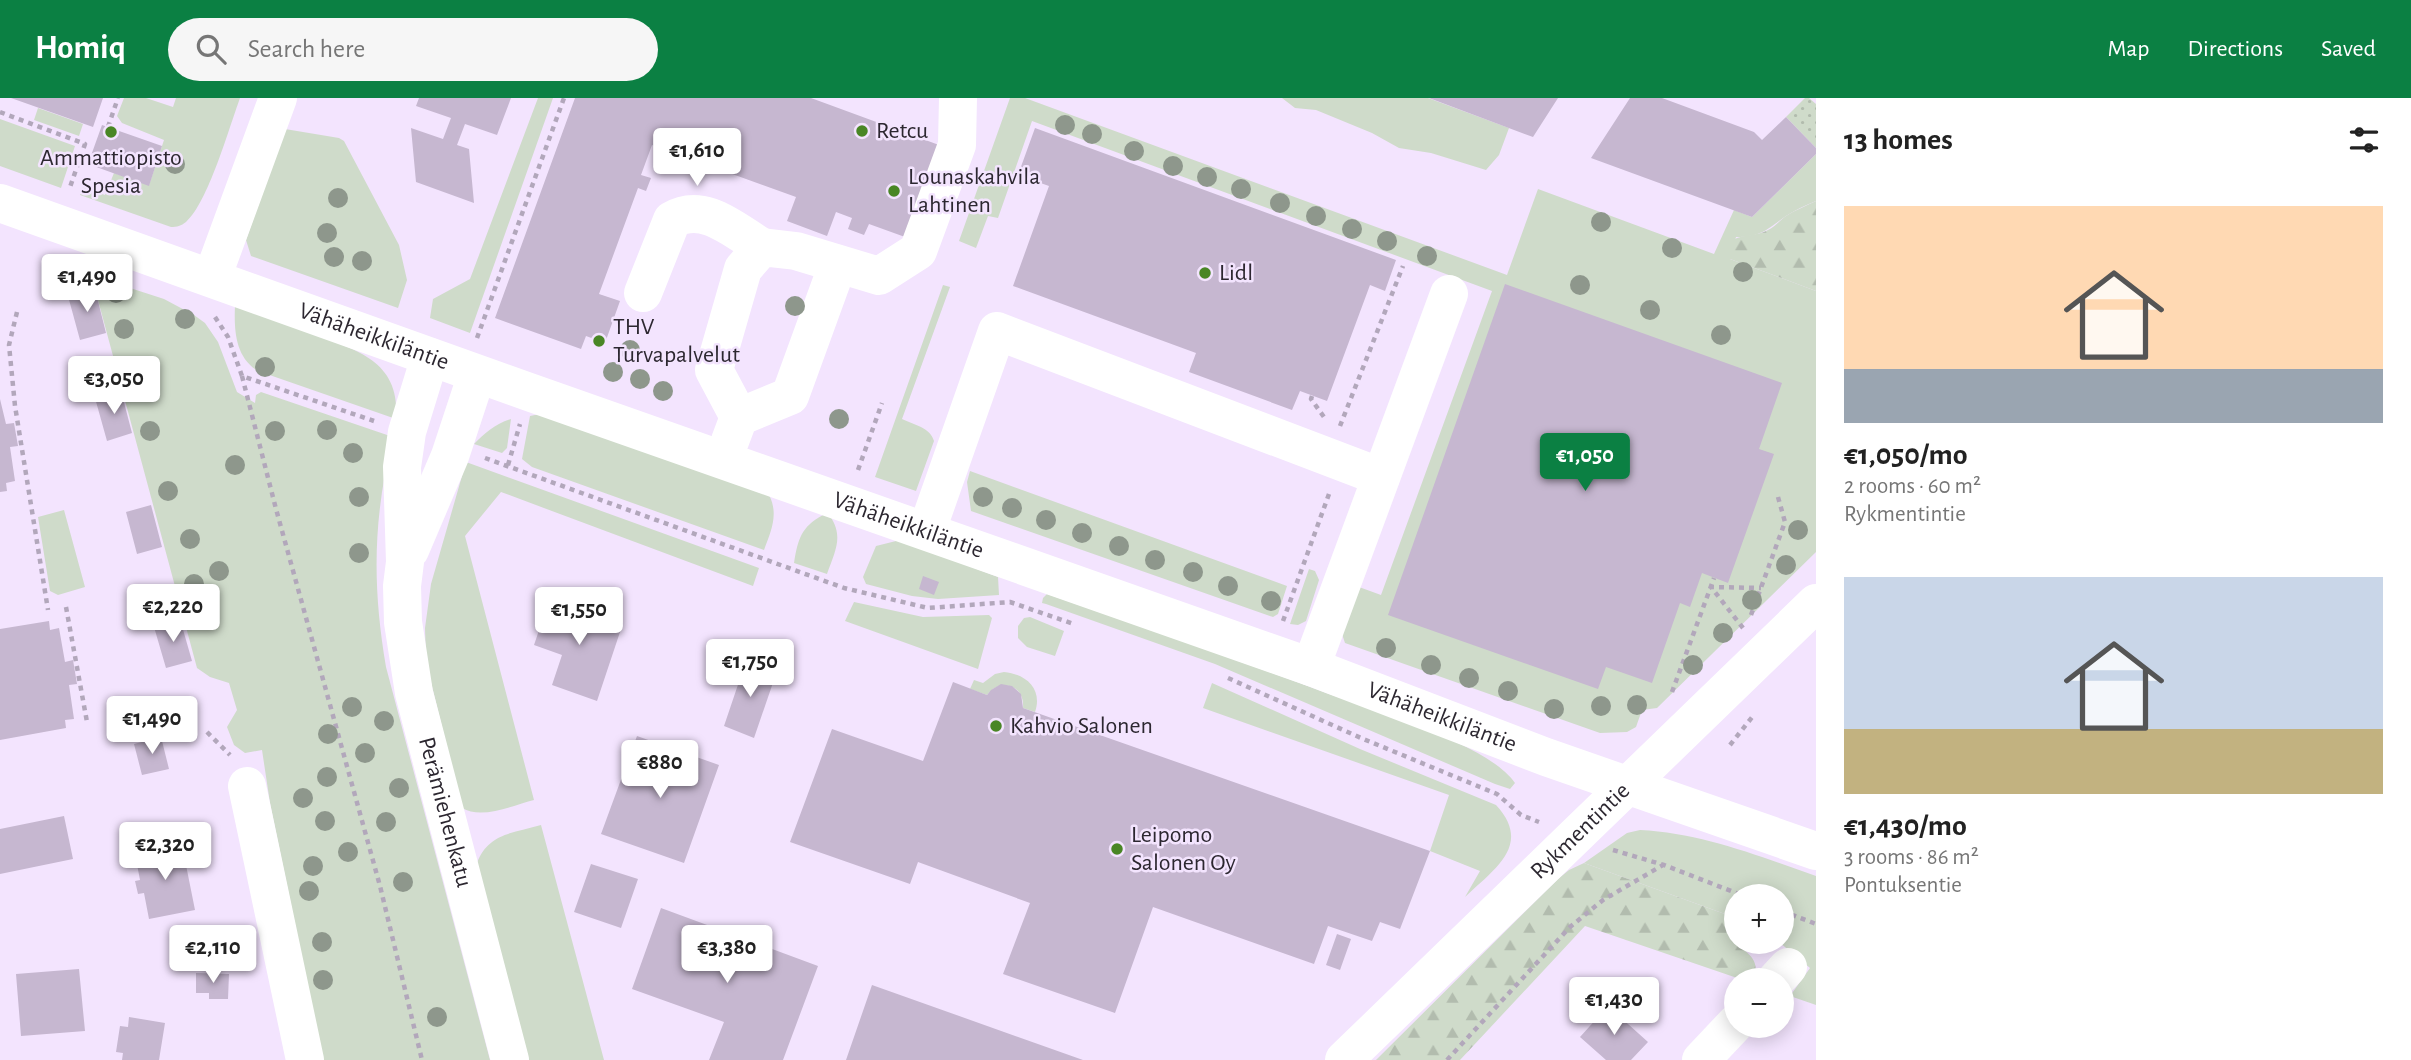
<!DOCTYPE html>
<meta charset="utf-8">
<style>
:root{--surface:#fff;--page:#f6f6f6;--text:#222;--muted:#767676;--accent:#0b8043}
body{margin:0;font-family:"Alegreya Sans",sans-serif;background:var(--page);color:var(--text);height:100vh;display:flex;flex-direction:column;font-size:26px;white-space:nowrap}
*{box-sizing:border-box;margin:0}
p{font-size:23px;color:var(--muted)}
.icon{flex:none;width:38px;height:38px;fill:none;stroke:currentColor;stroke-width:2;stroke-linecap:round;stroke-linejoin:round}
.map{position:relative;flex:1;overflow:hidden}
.drawer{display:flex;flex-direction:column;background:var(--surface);width:595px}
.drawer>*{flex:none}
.fabs{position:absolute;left:1724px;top:786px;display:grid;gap:14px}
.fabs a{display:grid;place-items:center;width:70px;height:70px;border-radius:50%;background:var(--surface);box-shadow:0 4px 18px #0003;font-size:35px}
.price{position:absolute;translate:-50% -60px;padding:0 16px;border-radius:7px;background:#fff;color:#222;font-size:23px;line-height:46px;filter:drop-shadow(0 2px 4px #0008)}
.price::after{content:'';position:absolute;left:50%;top:42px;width:21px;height:16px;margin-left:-10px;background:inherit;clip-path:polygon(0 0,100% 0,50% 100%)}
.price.on{background:var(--accent);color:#fff}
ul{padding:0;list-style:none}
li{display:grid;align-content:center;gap:14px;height:371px;padding:0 28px}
li span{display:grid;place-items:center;height:217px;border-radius:0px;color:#555}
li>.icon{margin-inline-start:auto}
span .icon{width:126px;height:126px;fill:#fffc;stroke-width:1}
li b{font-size:30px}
h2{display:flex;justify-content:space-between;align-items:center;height:84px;padding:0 28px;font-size:30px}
header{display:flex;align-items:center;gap:42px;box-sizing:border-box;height:98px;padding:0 35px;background:var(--accent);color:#fff}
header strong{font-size:33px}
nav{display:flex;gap:38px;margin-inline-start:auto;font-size:24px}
.search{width:490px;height:63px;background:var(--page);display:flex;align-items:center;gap:18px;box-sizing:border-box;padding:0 24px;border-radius:38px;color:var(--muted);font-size:26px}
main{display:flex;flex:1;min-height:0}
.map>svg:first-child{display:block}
</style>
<header>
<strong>Homiq</strong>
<div class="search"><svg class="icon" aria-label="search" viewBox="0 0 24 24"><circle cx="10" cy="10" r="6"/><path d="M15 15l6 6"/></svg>Search here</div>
<nav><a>Map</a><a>Directions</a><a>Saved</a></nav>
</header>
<main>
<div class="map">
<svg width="1816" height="962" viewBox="0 0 1816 962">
<defs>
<pattern id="forest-firs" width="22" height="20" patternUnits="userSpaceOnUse" patternTransform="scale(1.75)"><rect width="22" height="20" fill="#cfdbca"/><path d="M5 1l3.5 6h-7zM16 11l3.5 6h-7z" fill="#b2bcae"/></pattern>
<pattern id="garden-dots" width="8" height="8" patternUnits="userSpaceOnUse" patternTransform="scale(1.75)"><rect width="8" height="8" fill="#cfdbca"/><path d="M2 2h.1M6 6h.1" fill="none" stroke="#b2bcae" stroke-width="1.8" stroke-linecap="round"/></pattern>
</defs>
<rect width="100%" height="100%" fill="#f3e4fe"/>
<!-- green -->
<path fill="#cfdbca" d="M124 0H146L173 9 176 0H240C229 30 208 105 186 124 181 128 177 129 171 129L80 97 83 89 105 97 114 75 149 87 164 42 122 25 117 18Z
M538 0H553L470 235 430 220 433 201 470 181Z
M1010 0H1025L1507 177 1538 91 1714 156 1734 112 1752 119 1816 56V103C1806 107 1795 112 1786 118 1767 131 1762 139 1736 139L1730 161 1816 193V454L1657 610 1642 612 1636 629 1627 634 1600 635 1345 545 1342 536 1359 489 1381 497 1492 193 1032 23 998 120 988 118 976 150 959 143Z
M1282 0H1428L1509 30 1499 57 1486 72 1431 55 1399 50 1372 35 1316 12 1295 10Z
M38 10 83 26 79 38 34 22Z
M0 21 75 48 61 90 0 68Z
M285 31 339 40 344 43 399 147 407 182 398 210 251 158 246 142Z
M90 177 164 201 194 217 205 225 218 244 237 294 255 305 256 297 261 294 393 339C373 420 372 487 386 569L490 962H323L270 705 262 652 245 655 234 647 227 629 237 612 229 585 210 579 197 570 95 191 69 198C71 184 77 181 90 177Z
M943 187 950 189 902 321C914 327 930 329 934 343L916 393 875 379Z
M235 207C260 217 286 226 311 235 355 252 401 262 396 321L258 273C235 259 234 232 235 207Z
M540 316 769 397C779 416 771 433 764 452L532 369 522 361 530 318Z
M511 321 507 350 502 355 474 346C485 335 495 326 511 321Z
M466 364 759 470 753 488 501 394 465 438 534 702C514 707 482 722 462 710L426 564 425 530 431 486Z
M970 373 1287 488 1278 516 1273 519 971 413 967 384Z
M64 412 85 489 58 497 50 493 38 419Z
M823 417 830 418C844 439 835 453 827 476L794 465C798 441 801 429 823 417Z
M900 442 998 479 999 497 938 501 912 498 866 486 863 479 876 448Z
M1309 471 1315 473 1319 482 1306 523 1298 527 1290 526Z
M1047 496C1142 529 1236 561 1329 596 1376 613 1488 646 1515 685L1510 691 1495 686 1215 566 1046 506 1042 505 1043 500Z
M854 504 923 519 989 517 992 520 978 571 845 523Z
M1030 519 1064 533 1055 558 1027 549 1018 540V528L1024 520Z
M1004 574C1026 576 1043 591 1035 614L1023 610C1025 587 1000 579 987 597L970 591 974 582 983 585 995 576Z
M1212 585 1360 651 1496 707C1533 747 1494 771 1465 799L1480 773 1430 753 1449 697 1203 610Z
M541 727 604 962H529L477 765C488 735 514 735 541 727Z
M1640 732C1701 735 1759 758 1816 778V907L1790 898 1810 870 1779 844H1782V798H1736V820L1584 765 1627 735Z"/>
<!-- forest -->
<path fill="url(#forest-firs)" d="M1816 103V193L1730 161 1725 152C1733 133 1752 141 1768 132 1775 129 1780 122 1786 118 1795 112 1806 108 1816 103Z
M1584 765 1736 820V844H1749L1743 851C1755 861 1758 866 1754 882H1743L1585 828 1460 962H1376L1558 781 1569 772Z"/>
<!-- garden -->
<path fill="url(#garden-dots)" d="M1805 0H1809L1816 6V50L1786 19Z"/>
<!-- building -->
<path fill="#c6b7d0" d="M11 0H103L93 29Z
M419 0H511L497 37 465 26 457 47 469 51 474 105 416 84 411 30 443 41 451 20 416 8Z
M575 0H811L939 47 905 139 869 126 864 137 848 131 852 120 836 114 827 138 787 123 796 99 652 47 641 77 651 80 646 93 638 90 599 196 620 203 605 245 586 238 581 251 495 220Z
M1429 0H1558L1533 39Z
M1630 0H1662L1754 34 1762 42 1786 19 1816 50V56L1752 119 1591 60Z
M102 27 162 48 149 88 88 66Z
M1035 30 1396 162 1385 193 1370 187 1327 303 1300 293 1292 312 1189 274 1196 255 1013 188 1049 88 1018 77Z
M1505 186 1782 285 1759 351 1774 356 1728 485 1702 475 1690 509 1680 505 1652 585 1606 569 1598 591 1388 517Z
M95 191 106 235 80 242 68 198Z
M121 293 132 335 107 343 95 300Z
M0 301 6 326 14 325 18 348 10 349 15 383 6 385 7 393 0 394Z
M151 407 162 449 137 456 126 414Z
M923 478 939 484 934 497 919 491Z
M550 500 623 525 597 603 552 587 562 557 534 547Z
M180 521 192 563 166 570 154 529Z
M49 523 50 532 59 530 65 564 73 562 77 586 69 587 74 621 65 622 66 630 0 642V531Z
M746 563 777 573 754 640 724 628Z
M953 584 987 597 991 592 1001 586 1012 588 1021 596 1023 610 1430 753 1400 831 1380 824 1372 843 1328 828 1314 866 1153 809 1115 915 1003 876 1030 805 918 764 910 786 790 744 832 631 923 663Z
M637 638 719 667 684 765 601 736Z
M161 639 169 671 142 677 134 646Z
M64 718 73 761 0 776V731Z
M182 747 195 812 149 821 144 795 138 796 135 783 140 782 135 756Z
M591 766 638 781 621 830 574 814Z
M661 810 818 868 783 962H709L724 924 632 891Z
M1337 836 1351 841 1340 872 1326 867Z
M79 871 85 933 21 938 16 876Z
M196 875 229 876 228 901H209V895H196Z
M872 887 1083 962H846Z
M1608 908 1648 944 1631 962H1606L1580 939Z
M129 919 165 925 159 962H122L123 955 116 954 120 928 128 929Z"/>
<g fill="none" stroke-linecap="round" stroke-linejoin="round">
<!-- path -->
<path stroke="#b2a7bb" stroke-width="4.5" stroke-dasharray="5 5" stroke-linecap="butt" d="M0 14 85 46 69 92
M108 29 118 0
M17 214 9 247 15 308 48 512
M215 219 228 239 242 278 374 323
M477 240 564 0
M242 278 276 411 380 788 422 962
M1312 298 1311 301 1324 319
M1340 328 1403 168
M485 360 844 490 928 510 1010 504 1074 526
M508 367 520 326
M858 372 882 305
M66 509 87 624
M1751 517 1785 424 1778 399
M1283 523 1329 396
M1743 530 1711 489 1761 490
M1228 580 1361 640 1497 696 1521 717 1539 724
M1672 594 1714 480
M207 634 230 657
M1730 647 1753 618
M1613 752 1664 767 1744 798
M1782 813 1816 826
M1447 962 1570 829 1603 802 1663 767"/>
<!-- minor -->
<g stroke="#fff" stroke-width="38">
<path id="s1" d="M0 105 529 294 1311 569 1546 659 1816 753"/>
<path d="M212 180 278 0"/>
<path d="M643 195 672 122C704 103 735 133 762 149"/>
<path id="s2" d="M430 259 407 334 402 369 405 464 402 488 403 524 414 595 510 962"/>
<path d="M739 319 714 272 743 171 762 149 796 153 879 178 918 153 957 47 958 0"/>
<path d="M730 343 739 319 790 298 838 166"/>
<path d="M927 432 997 233 1381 379"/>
<path d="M410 452 450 358 477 276"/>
<path d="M1311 569 1449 196"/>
<path d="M247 688 305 962"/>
<path d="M1776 882 1788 869"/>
<path id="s3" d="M1344 962C1501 809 1659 658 1816 505"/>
<path d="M1701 962 1736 925"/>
</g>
</g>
<!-- trees -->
<g fill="#8e978c">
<circle cx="1065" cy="27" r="10"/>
<circle cx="1092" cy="36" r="10"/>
<circle cx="1134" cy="53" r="10"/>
<circle cx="175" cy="66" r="10"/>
<circle cx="1173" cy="68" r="10"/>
<circle cx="1207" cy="79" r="10"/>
<circle cx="1241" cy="91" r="10"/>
<circle cx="338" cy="100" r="10"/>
<circle cx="1280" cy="105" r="10"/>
<circle cx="1316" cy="118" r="10"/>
<circle cx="1601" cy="124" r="10"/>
<circle cx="1352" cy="131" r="10"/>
<circle cx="327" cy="135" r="10"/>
<circle cx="1387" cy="143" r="10"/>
<circle cx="1672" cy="150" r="10"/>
<circle cx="1427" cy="158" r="10"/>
<circle cx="334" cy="159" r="10"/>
<circle cx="362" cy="163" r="10"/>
<circle cx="1743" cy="174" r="10"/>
<circle cx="1580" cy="187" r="10"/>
<circle cx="116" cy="195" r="10"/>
<circle cx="795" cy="208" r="10"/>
<circle cx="1650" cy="212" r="10"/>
<circle cx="185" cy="221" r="10"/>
<circle cx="124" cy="231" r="10"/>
<circle cx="1721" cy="237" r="10"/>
<circle cx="630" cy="252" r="10"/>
<circle cx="265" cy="269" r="10"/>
<circle cx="613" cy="274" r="10"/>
<circle cx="137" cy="276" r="10"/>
<circle cx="640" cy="281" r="10"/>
<circle cx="663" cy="293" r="10"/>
<circle cx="839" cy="321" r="10"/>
<circle cx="327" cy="332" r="10"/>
<circle cx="150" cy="333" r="10"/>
<circle cx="275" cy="333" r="10"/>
<circle cx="353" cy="355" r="10"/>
<circle cx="235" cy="367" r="10"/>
<circle cx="168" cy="393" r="10"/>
<circle cx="359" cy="399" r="10"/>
<circle cx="983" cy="399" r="10"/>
<circle cx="1012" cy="410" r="10"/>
<circle cx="1046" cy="422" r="10"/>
<circle cx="1798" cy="432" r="10"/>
<circle cx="1082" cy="435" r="10"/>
<circle cx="190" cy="441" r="10"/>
<circle cx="1119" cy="448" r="10"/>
<circle cx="359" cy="455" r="10"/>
<circle cx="1155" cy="462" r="10"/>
<circle cx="1786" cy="467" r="10"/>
<circle cx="219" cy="473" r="10"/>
<circle cx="1193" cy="474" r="10"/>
<circle cx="194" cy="486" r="10"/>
<circle cx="1228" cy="488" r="10"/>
<circle cx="1752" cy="502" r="10"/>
<circle cx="1271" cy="503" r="10"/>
<circle cx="1723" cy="535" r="10"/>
<circle cx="1386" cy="550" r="10"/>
<circle cx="1431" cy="567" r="10"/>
<circle cx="1693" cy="567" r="10"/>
<circle cx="1469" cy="580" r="10"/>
<circle cx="1508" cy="593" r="10"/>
<circle cx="1637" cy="607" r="10"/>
<circle cx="1601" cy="608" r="10"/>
<circle cx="352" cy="609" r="10"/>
<circle cx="1554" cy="611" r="10"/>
<circle cx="384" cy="623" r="10"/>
<circle cx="328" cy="636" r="10"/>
<circle cx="365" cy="655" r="10"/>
<circle cx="327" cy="679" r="10"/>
<circle cx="399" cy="690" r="10"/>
<circle cx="303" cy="700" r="10"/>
<circle cx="325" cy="723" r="10"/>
<circle cx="386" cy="724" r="10"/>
<circle cx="348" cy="754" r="10"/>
<circle cx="313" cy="768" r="10"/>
<circle cx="403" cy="784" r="10"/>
<circle cx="309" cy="793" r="10"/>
<circle cx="322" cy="844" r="10"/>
<circle cx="323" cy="882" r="10"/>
<circle cx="437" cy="919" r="10"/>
</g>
<!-- markers -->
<g fill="#498625" stroke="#f3e4fe" stroke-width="2.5">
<circle cx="862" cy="33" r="7"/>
<circle cx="111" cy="34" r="7"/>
<circle cx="894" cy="93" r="7"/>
<circle cx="1205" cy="175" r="7"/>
<circle cx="599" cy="243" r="7"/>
<circle cx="996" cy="628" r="7"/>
<circle cx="1117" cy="751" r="7"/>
</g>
<g text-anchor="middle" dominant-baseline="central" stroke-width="5" stroke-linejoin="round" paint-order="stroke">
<!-- poi labels -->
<g font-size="24" fill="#2c2730" stroke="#f3e4fe" text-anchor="start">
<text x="876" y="33">Retcu</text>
<text x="111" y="60" text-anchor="middle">Ammattiopisto<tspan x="111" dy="28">Spesia</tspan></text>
<text x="908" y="79">Lounaskahvila<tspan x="908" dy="28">Lahtinen</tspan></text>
<text x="1219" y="175">Lidl</text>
<text x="613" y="229">THV<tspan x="613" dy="28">Turvapalvelut</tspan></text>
<text x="1010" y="628">Kahvio Salonen</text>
<text x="1131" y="737">Leipomo<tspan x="1131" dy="28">Salonen Oy</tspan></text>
</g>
<!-- street labels -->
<g font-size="24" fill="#2c2730" stroke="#f3e4fe">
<text stroke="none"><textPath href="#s1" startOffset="397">Vähäheikkiläntie</textPath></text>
<text stroke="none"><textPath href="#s1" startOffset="964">Vähäheikkiläntie</textPath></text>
<text stroke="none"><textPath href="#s1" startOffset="1531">Vähäheikkiläntie</textPath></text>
<text stroke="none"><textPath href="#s2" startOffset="464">Perämiehenkatu</textPath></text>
<text stroke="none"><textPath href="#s3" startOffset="329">Rykmentintie</textPath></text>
</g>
</g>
</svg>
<div class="fabs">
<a>+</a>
<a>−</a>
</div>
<b class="price" style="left:697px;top:90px">€1,610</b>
<b class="price" style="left:87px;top:216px">€1,490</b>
<b class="price" style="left:114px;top:318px">€3,050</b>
<b class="price on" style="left:1585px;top:395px">€1,050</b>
<b class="price" style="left:173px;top:546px">€2,220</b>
<b class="price" style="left:579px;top:549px">€1,550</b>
<b class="price" style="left:750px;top:601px">€1,750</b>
<b class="price" style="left:152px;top:658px">€1,490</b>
<b class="price" style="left:660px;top:702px">€880</b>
<b class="price" style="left:165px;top:784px">€2,320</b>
<b class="price" style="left:213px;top:887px">€2,110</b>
<b class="price" style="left:727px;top:887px">€3,380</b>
<b class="price" style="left:1614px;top:939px">€1,430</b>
</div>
<section class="drawer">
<h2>13 homes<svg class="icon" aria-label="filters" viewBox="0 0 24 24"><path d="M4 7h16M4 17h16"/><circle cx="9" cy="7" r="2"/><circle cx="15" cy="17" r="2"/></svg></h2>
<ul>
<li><span style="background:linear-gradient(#ffd9b3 75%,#9aa5b1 0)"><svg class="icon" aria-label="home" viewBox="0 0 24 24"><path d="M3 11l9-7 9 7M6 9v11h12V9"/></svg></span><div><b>€1,050/mo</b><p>2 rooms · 60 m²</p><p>Rykmentintie</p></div></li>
<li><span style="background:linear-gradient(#c9d6e8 70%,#c2b280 0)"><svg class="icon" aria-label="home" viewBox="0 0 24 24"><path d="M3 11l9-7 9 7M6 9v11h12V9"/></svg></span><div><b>€1,430/mo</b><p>3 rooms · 86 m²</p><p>Pontuksentie</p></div></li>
</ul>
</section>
</main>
